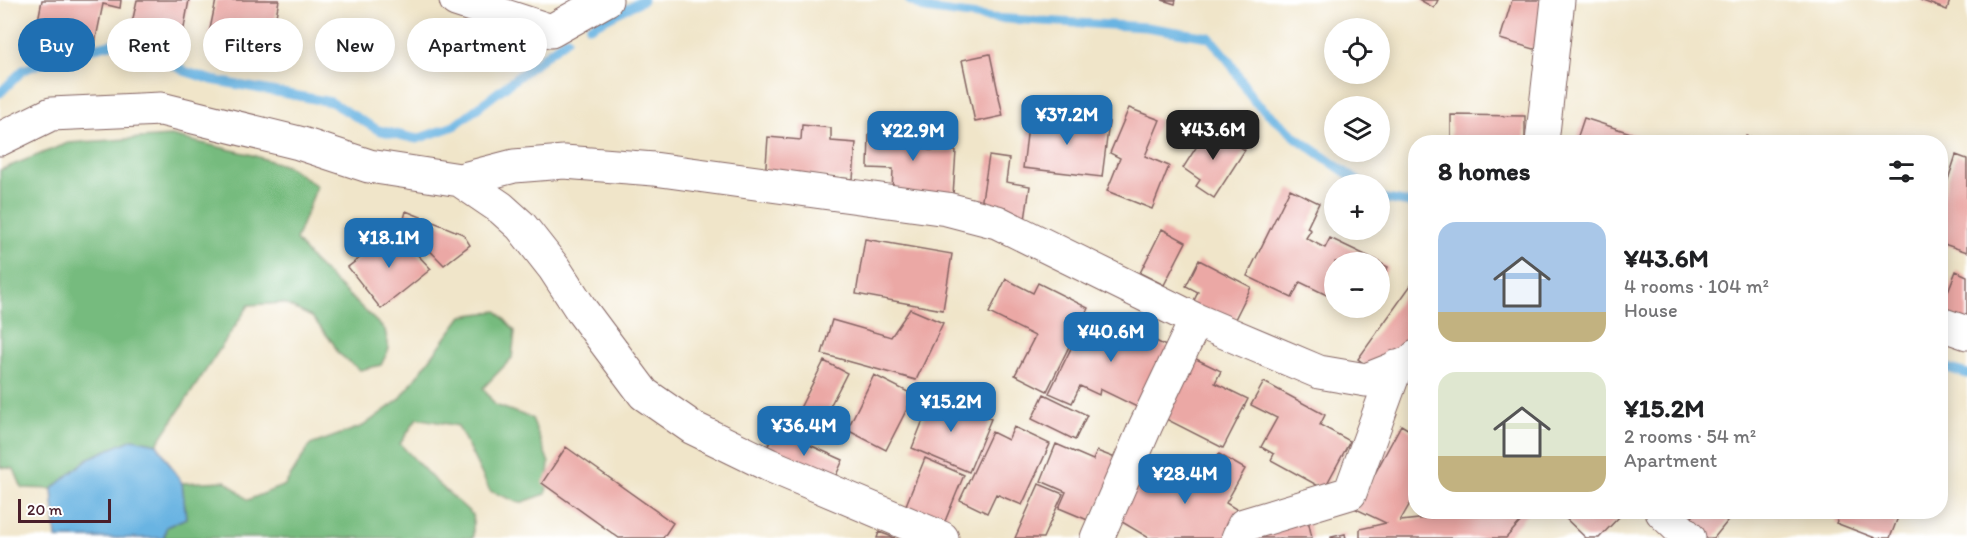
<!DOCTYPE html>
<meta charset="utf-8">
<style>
:root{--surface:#fff;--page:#f6f6f6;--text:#202124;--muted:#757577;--accent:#1f6fb2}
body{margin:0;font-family:Itim,sans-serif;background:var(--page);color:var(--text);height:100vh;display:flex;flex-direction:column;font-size:22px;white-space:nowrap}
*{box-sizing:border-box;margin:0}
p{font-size:20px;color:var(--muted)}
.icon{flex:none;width:33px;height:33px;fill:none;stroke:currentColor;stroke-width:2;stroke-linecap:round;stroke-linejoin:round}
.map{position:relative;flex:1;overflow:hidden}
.drawer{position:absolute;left:1408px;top:135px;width:540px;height:384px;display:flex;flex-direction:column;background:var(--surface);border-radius:24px;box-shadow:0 3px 15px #0003}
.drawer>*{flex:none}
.banner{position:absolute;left:18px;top:18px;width:570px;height:54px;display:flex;gap:12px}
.buttons{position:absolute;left:1324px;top:18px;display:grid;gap:12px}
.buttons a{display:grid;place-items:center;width:66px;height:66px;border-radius:50%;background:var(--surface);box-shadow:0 3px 15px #0003;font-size:30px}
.scale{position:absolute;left:18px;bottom:15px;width:93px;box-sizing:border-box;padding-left:6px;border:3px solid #4a1f2b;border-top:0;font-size:16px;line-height:21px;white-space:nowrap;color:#4a1f2b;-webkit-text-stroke:4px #fff;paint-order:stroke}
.price{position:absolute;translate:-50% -51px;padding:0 14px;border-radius:12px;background:var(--accent);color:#fff;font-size:20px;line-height:39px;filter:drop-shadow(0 2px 3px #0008)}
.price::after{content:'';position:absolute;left:50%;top:36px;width:18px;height:14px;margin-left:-9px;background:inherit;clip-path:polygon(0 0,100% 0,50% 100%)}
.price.active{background:#222;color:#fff}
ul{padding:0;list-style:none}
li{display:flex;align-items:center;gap:18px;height:150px;padding:0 30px}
li span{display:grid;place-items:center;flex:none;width:168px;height:120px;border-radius:18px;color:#555}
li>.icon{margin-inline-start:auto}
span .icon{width:72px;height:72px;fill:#fffc;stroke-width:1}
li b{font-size:26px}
h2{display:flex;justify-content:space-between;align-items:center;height:72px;padding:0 30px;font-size:26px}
.pill{padding:0 21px;border-radius:27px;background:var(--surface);box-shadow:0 3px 15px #0003;font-size:21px;line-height:54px}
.pill.active{background:var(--accent);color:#fff}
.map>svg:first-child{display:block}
</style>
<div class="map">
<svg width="1967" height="538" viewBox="0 0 1967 538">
<rect width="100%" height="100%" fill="#fff"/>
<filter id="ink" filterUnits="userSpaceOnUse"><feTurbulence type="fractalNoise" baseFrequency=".0167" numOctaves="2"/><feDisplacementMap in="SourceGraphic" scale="12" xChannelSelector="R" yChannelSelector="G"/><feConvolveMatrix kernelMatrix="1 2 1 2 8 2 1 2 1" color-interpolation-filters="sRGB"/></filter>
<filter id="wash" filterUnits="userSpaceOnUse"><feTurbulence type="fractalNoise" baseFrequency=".008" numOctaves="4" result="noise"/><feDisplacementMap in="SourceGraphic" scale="24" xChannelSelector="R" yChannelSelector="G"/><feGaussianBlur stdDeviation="1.35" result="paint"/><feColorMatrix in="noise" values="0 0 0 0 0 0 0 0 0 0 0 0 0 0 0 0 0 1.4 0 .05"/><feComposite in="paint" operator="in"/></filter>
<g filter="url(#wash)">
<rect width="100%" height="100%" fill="#f0e5c9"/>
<!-- forest -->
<path fill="#76bb7e" stroke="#606d54" stroke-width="1.5" d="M171 136 249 154 289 167 317 186 296 240 313 261 385 330 389 349 381 365 360 370 338 353 333 343 312 317 283 303 249 305 157 444 133 439 89 458 52 489 22 488 14 469 0 467V170L68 143Z
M497 311 515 331 512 358 483 388 495 405 532 418 549 463 546 494 520 503 490 491 458 426 417 418 400 444 433 479 473 515V538H164L166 527 186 518 182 483 226 481 248 500 285 485 310 445 363 426 400 399 462 316Z"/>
<!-- water -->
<path fill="#69b4e2" stroke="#5a6a86" stroke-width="1.5" d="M133 439 157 444 182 483 186 518 166 527 164 538H56L52 489 89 458Z"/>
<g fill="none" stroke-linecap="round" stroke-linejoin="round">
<!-- stream -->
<path stroke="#69b4e2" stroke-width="9" d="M909 0 926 9 992 18 1146 27 1209 37 1229 61 1254 101 1297 138 1362 184
M590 27 643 0
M0 93 23 70 64 55 115 43 144 48 184 71 212 80 331 102 378 130 417 139 454 126 567 39
M1380 198 1416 204
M1941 366 1967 374"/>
</g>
<g id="blocks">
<!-- building -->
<path fill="#eba8a5" d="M42 0H121L120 8 103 4 95 43 36 31Z
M137 0H189L183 33 132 23Z
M216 0H279L274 27 242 21 238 40 209 34Z
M1162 0H1176L1175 4Z
M1420 0H1438L1434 8Z
M1512 0H1542L1541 51 1500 39Z
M1920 0H1950L1947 10Z
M990 54 1003 116 975 122 962 60Z
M1129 108 1160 120 1145 156 1169 166 1152 209 1107 191 1120 158 1110 153Z
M1451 115 1525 116V142H1451Z
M1069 117 1109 122 1102 177 1023 168 1029 118 1068 123Z
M1584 118 1649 139 1648 142H1576Z
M802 125 831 128V141L856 143 853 179 806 175 765 179 768 137 801 140Z
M1209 127 1245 150 1214 198 1196 186 1200 180 1183 168Z
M903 128 930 129 929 150 956 151 953 195 892 192 893 169 868 168 869 134 903 136Z
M1746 136 1763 142H1744Z
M1956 155 1967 159V252L1941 243V201Z
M989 156 1009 159 1006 182 1030 186 1025 220 980 212Z
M1290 189 1319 203 1307 228 1311 230 1306 238 1325 248 1330 238 1380 262H1335V299L1300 282 1292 298 1247 276Z
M406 211 463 234 470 245 444 265 403 223Z
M1162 229 1186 242 1164 285 1140 273Z
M395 231 431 269 381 309 348 267Z
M865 239 952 254 943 310 856 294Z
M1199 260 1251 287 1231 327 1191 307 1198 292 1186 286Z
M1380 263 1388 267 1380 284Z
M1956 271 1967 276V324L1941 309Z
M1416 278V352L1375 372 1358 359Z
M1006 279 1033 293 1038 283 1088 308 1047 391 1015 375 1035 336 989 313Z
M910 309 943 323 916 380 822 354 832 320 891 337Z
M1104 315 1170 348 1141 409 1100 389 1099 395 1080 386 1072 403 1049 393 1084 322 1098 329Z
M1194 358 1221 371 1215 383 1248 399 1223 448 1164 418Z
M824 361 847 373 822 422 799 410Z
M874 375 914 395 886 450 847 430Z
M1264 382 1325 415 1320 425 1350 441 1324 489 1271 460 1274 454 1261 447 1277 418 1251 405Z
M1044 394 1087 415 1075 440 1032 419Z
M933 395 991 419 969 472 912 448Z
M1401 425 1416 434V493L1400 521 1446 516 1450 512H1529L1506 538H1360V529L1386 523 1356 509Z
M1014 427 1050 444 1022 505 996 494 987 513 960 500 992 432 1008 440Z
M776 430 843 460 832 484 764 454Z
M1056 444 1093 460 1097 451 1123 461 1090 521 1059 508 1066 492 1041 481Z
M566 447 673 523 663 538H619L542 483Z
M1219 454 1245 469 1226 503 1241 512 1227 538H1149L1117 519 1142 475 1159 485 1169 468 1200 486Z
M925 458 964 475 943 526 904 510Z
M1039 484 1063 494 1043 538H1015Z
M1559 512H1618L1621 515 1599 538H1586Z
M1696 512H1735L1714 538H1703L1686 525Z
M1841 512H1900L1890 538H1875L1836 523Z
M1307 515 1312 538H1259L1256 527Z
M879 532 895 538H877Z
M1345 534 1346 538H1331V537Z"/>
</g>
</g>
<g filter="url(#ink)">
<use href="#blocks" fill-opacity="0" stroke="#846462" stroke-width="1.5"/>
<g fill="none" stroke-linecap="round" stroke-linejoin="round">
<!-- minor casing -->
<g stroke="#846462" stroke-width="35">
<path id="minor" d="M456 0 551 31 606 0
M0 139 51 114 161 109 299 143 369 166 460 180 501 208 521 226 554 268 582 311 644 394 693 428 769 465 942 538
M1542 142 1558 0
M460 180 514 166 564 162 654 169 947 209 997 222 1196 320 1319 372 1366 380 1411 362 1416 357
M1941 324 1967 333
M1662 512 1689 538
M1097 538 1146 425 1196 320
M1238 538 1244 525 1350 493 1396 367"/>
</g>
<!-- minor -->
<use href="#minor" stroke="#fff" stroke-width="33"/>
</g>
</g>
</svg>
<div class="buttons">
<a><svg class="icon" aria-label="locate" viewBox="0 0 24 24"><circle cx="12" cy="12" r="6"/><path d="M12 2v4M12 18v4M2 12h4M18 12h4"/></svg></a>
<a><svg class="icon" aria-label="layers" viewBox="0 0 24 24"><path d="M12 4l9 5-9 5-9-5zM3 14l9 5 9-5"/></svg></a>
<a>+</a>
<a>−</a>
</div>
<div class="scale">20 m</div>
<b class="price" style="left:1067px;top:146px">¥37.2M</b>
<b class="price active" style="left:1213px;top:161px">¥43.6M</b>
<b class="price" style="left:913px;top:162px">¥22.9M</b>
<b class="price" style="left:389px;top:269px">¥18.1M</b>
<b class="price" style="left:1111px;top:363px">¥40.6M</b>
<b class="price" style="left:951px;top:433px">¥15.2M</b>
<b class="price" style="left:804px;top:457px">¥36.4M</b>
<b class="price" style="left:1185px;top:505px">¥28.4M</b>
<div class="banner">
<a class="pill active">Buy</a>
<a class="pill">Rent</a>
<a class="pill">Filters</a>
<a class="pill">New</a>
<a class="pill">Apartment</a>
</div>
<section class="drawer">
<h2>8 homes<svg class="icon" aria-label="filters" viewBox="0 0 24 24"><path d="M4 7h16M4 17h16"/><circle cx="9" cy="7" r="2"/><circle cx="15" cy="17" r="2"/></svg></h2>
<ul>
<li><span style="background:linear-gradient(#a9c7e8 75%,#c2b280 0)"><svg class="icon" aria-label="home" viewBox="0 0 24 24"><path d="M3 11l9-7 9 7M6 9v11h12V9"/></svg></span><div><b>¥43.6M</b><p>4 rooms · 104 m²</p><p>House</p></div></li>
<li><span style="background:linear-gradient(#dfe7d0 70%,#c2b280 0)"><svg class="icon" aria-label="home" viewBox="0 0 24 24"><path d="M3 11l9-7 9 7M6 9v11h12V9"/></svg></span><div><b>¥15.2M</b><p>2 rooms · 54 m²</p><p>Apartment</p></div></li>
</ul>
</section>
</div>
